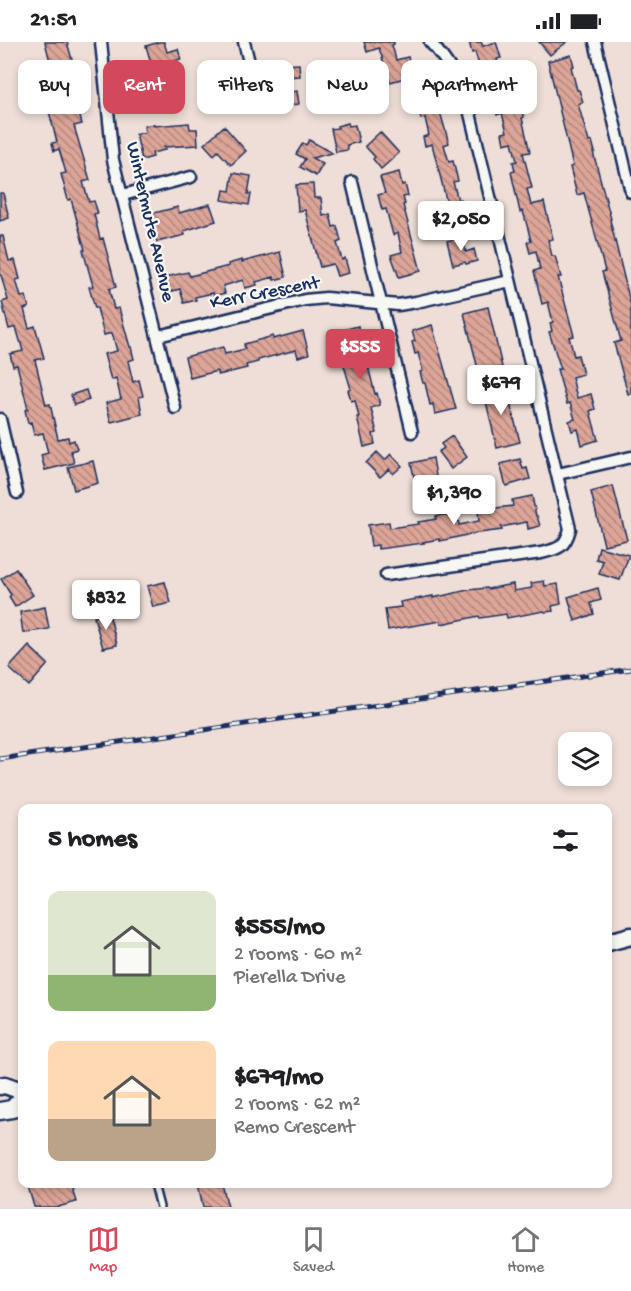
<!DOCTYPE html>
<meta charset="utf-8">
<style>
:root{--surface:#fff;--page:#f6f6f6;--text:#202124;--muted:#757577;--line:#e0e0e0;--accent:#d1495b}
body{margin:0;font-family:"Gochi Hand",sans-serif;background:var(--page);color:var(--text);height:100vh;display:flex;flex-direction:column;font-size:22px;white-space:nowrap}
*{box-sizing:border-box;margin:0}
p{font-size:20px;color:var(--muted)}
.icon{flex:none;width:33px;height:33px;fill:none;stroke:currentColor;stroke-width:2;stroke-linecap:round;stroke-linejoin:round}
.map{position:relative;flex:1;overflow:hidden}
.drawer{position:absolute;left:18px;top:762px;width:594px;height:384px;display:flex;flex-direction:column;background:var(--surface);border-radius:12px;box-shadow:0 3px 9px #0003}
.drawer>*{flex:none}
.guide{position:absolute;left:18px;top:18px;width:596px;height:54px;display:flex;gap:12px}
.buttons{position:absolute;left:558px;top:690px;display:grid;gap:12px}
.buttons a{display:grid;place-items:center;width:54px;height:54px;border-radius:12px;background:var(--surface);box-shadow:0 3px 9px #0003;font-size:30px}
.price{position:absolute;translate:-50% -51px;padding:0 14px;border-radius:6px;background:#fff;color:#222;font-size:20px;line-height:39px;filter:drop-shadow(0 2px 3px #0008)}
.price::after{content:'';position:absolute;left:50%;top:36px;width:18px;height:14px;margin-left:-9px;background:inherit;clip-path:polygon(0 0,100% 0,50% 100%)}
.price.selected{background:var(--accent);color:#fff}
ul{padding:0;list-style:none}
li{display:flex;align-items:center;gap:18px;height:150px;padding:0 30px}
li span{display:grid;place-items:center;flex:none;width:168px;height:120px;border-radius:12px;color:#555}
li>.icon{margin-inline-start:auto}
span .icon{width:72px;height:72px;fill:#fffc;stroke-width:1}
li b{font-size:26px}
h2{display:flex;justify-content:space-between;align-items:center;height:72px;padding:0 30px;font-size:26px}
.pill{padding:0 21px;border-radius:12px;background:var(--surface);box-shadow:0 3px 9px #0003;font-size:21px;line-height:54px}
.pill.selected{background:var(--accent);color:#fff}
.status{display:flex;justify-content:space-between;align-items:center;height:42px;padding:0 30px;background:var(--surface);direction:ltr}
.status svg{height:16px;fill:currentColor}
.tabs{display:flex;justify-content:space-around;align-items:center;height:84px;border-top:2px solid var(--line);background:var(--surface);font-size:16px;color:var(--muted)}
.tabs a{display:grid;justify-items:center;gap:3px}
.tabs .selected{color:var(--accent)}
.map>svg:first-child{display:block}
</style>
<div class="status"><b>21:51</b><svg viewBox="0 0 49 12"><path d="M0 12V9h3v3zM5 12V6h3v6zM10 12V3h3v9zM15 12V0h3v12zM26 1h20v11H26zM47 4h2v5h-2z"/></svg></div>
<div class="map">
<svg width="631" height="1165" viewBox="0 0 631 1165">
<defs>
<pattern id="building-back-hatch" width="6" height="6" patternUnits="userSpaceOnUse" patternTransform="scale(1.5)"><rect width="6" height="6" fill="#dda598"/><path d="M-1 5l2 2M0 0l6 6M5-1l2 2" fill="none" stroke="#b2877f"/></pattern>
</defs>
<rect width="100%" height="100%" fill="#eeded7"/>
<filter id="ink" filterUnits="userSpaceOnUse"><feTurbulence type="fractalNoise" baseFrequency=".0167" numOctaves="2"/><feDisplacementMap in="SourceGraphic" scale="12" xChannelSelector="R" yChannelSelector="G"/><feConvolveMatrix kernelMatrix="1 2 1 2 8 2 1 2 1" color-interpolation-filters="sRGB"/></filter>
<g filter="url(#ink)">
<!-- building -->
<path fill="url(#building-back-hatch)" stroke="#1b2f5e" stroke-width="1.5" d="M45 0H67L73 21 76 34 70 36 74 50H70L76 72 79 71 82 82 74 84 90 138 83 140 89 160 94 159 98 171 94 172 100 197 103 196 116 245 109 247 114 267 119 266 130 305H131L134 317 128 319 133 340 139 338 143 354 139 355 142 372 111 380 106 361 121 357 116 336 111 338 104 312 117 309 112 291 104 293 97 266H95L89 245 93 244 83 208H85L71 157 68 158 61 132 66 131 59 107 54 109 52 101 57 100 47 62 57 59 49 28 52 27Z
M159 0H164L167 10 178 7 181 17 170 20 172 27 160 30 168 60 146 65 144 55 139 56 135 43 139 42 135 25 151 21 146 4Z
M364 0H394V2L392 3 396 18 408 15 412 29 417 28 423 52 434 49 449 101 444 103 449 120 453 119 458 139 453 140 458 158 461 157 468 185 456 188 453 176 443 179 439 163 447 161 432 102 425 104 423 95 429 93 425 76 421 77 413 47 409 49 405 36 390 40 379 6 367 10Z
M469 0H481L483 4 496 0 501 16 497 17 507 58 519 55 524 75 522 76 530 110 523 111 532 146 527 147 531 163 544 160 553 197 548 198 552 214H555L561 235H558L574 294 569 295 574 314 578 313 583 332 572 335 577 356 591 352 595 367 590 369 598 398 582 403 578 387 572 389 569 379 575 377 570 361 567 362 557 327H561L549 290 552 289 550 281 553 280 548 260 542 262 534 229 540 227 536 209 530 211 527 200 531 199 528 187 523 169 520 170 511 130 515 129 513 120 517 119 512 100 504 102 502 91 507 90 502 71 497 73 494 61H496L492 45 489 46 482 22 479 23 475 10 472 11Z
M539 0H567L550 13Z
M571 13 574 24 571 25 577 48H579L583 60 578 62 589 100 592 99 595 110H593L611 177 610 178 631 264V352H628L614 301 621 299 602 230 605 229 584 151 577 153 570 125 573 124 548 19Z
M299 22 300 34 271 36 270 24Z
M297 49 299 62 277 66 275 57 279 56 278 52Z
M189 81 190 87H197L198 103 164 105 165 108 152 111 153 115 142 118 136 92 146 90 144 84 154 82V84Z
M348 81 349 84 355 83 359 100 347 103 348 108 336 110 331 87 338 86 337 84Z
M224 84 246 109 231 123 218 109 214 113 204 102Z
M380 90 399 111 381 127 373 117 375 115 365 104Z
M309 98 332 111 312 116 323 122 316 134 300 125 305 117 296 112 303 101 306 103Z
M399 130 402 143 405 142 408 154 403 155 405 162 403 163 421 229 399 235 391 213 402 210 398 191 393 193 386 167 382 168 378 153 385 151 380 135Z
M233 131 251 134 248 152H251L249 163 222 158 224 148 230 149Z
M313 142 314 156H321L323 174 330 172 333 185 337 184 341 199 337 201 342 218 345 216 349 231 337 234 333 222 320 225 305 168 298 169 296 143Z
M0 151H3L9 176 0 179Z
M210 162 216 179 184 189 185 193 157 200 150 172 178 165 179 171Z
M0 194H3L9 219 15 218 20 237 16 238 21 255 26 254 29 265 24 267 29 286 35 284 44 316 35 318 46 363 50 362 58 397 68 395 69 400 74 398 77 407 71 409 74 421 45 428 41 413 48 411 43 391 34 393 31 380 28 381 25 368 28 367 17 323 13 324 10 312 23 309 16 285 9 287 2 260 8 258 1 233H0Z
M462 195 466 210 474 207 477 219 466 222 465 220 453 223 447 199Z
M280 210 286 235 274 238V235L256 240 257 243 245 246 243 238 223 244 225 251 214 254 213 251 195 255 196 258 184 261 180 247 169 250 165 235 188 230 190 234 229 224 228 222 242 218V220Z
M488 265 502 325 479 331 464 271Z
M432 283 456 367 435 372 433 362 430 363 425 341H423L420 330 423 329 418 311 415 312 412 300 415 299 412 289Z
M358 284 361 295 364 294 371 323 368 324 375 352 377 351 380 363 371 366 377 391 373 392 375 402 364 405 357 375H359L355 358 351 359 348 348 351 347 336 297 341 296 339 289Z
M303 289 309 312 298 315 296 308 258 318V320L246 323 247 326 218 333 217 329 190 336 185 315 223 305 225 312 245 307 244 302 273 294V297Z
M505 341 520 400 497 406 483 347Z
M86 348 89 358 74 363 71 353Z
M452 394 467 415 451 427 438 410 444 406 441 402Z
M377 410 385 418 391 412 402 424 393 432 389 427 380 435 366 421Z
M433 416 439 452 427 455 424 443 416 444 411 421Z
M520 417 523 427 527 426 530 437 506 444 500 422Z
M93 419 98 441 74 448 68 425Z
M613 444 627 498 604 503 591 450Z
M532 454 536 474H537L540 484 528 487 527 480 501 485 502 488 471 492 440 499V497L423 500 424 501 378 507V503L371 504 368 483 389 480 390 486 419 482 418 480 436 477V474L457 471 459 483 479 479 478 468 513 464 512 458Z
M599 505 629 513 620 538 599 532 603 519 596 517Z
M16 527 33 553 15 565 9 555 11 553 1 537Z
M544 539 545 544 558 542 561 562 552 564 553 569 545 570 544 569 507 576 506 572 480 576 479 574 441 582V579L388 588 385 567 401 565 400 560 433 554V556L468 548 487 546 488 547 513 542 514 549 532 546 531 541Z
M165 540 171 561 153 565 147 544Z
M598 546 601 558 591 561 594 572 575 579 568 555Z
M45 565 49 587 23 591 20 570Z
M109 571 117 603 103 606 94 575Z
M29 604 48 622 29 644 9 626Z
M39 1142H71L76 1160 58 1165H34L28 1144Z
M198 1142H222L228 1165H203Z"/>
<g fill="none" stroke-linecap="round" stroke-linejoin="round">
<!-- lane casing -->
<g stroke="#1b2f5e" stroke-width="10">
<path id="lane" d="M154 1142 160 1165"/>
</g>
<!-- street casing -->
<g stroke="#1b2f5e" stroke-width="15">
<path id="street" d="M101 0 113 118 175 366
M244 0 254 40
M595 0 631 150
M352 140 412 390
M123 153 191 135
M158 294 305 258 326 256 398 263 416 260 510 239
M0 377 17 451
M558 432 631 415
M386 533 541 511C558 507 565 506 570 487L468 63C459 38 448 20 430 0"/>
</g>
<!-- primary casing -->
<g stroke="#1b2f5e" stroke-width="21">
<path id="primary" d="M608 900 631 894
M0 1044 5 1043 22 1049
M0 1069 12 1067 22 1057"/>
</g>
<!-- lane -->
<use href="#lane" stroke="#f6f6f2" stroke-width="5"/>
<!-- street -->
<use href="#street" stroke="#f6f6f2" stroke-width="10"/>
<!-- primary -->
<use href="#primary" stroke="#f6f6f2" stroke-width="16"/>
<!-- rail casing -->
<g stroke="#1b2f5e" stroke-width="5">
<path id="rail" d="M0 717 631 627"/>
</g>
<!-- rail -->
<use href="#rail" stroke="#f6f6f2" stroke-width="3" stroke-dasharray="9" stroke-linecap="butt"/>
</g>
</g>
<g text-anchor="middle" dominant-baseline="central" stroke-width="4.5" stroke-linejoin="round" paint-order="stroke">
<!-- street labels -->
<g font-size="20" fill="#1b2f5e" stroke="#f6f6f2">
<text transform="translate(149 180) rotate(77)">Wintermute Avenue</text>
<text transform="translate(265 252) rotate(-11)">Kerr Crescent</text>
</g>
</g>
</svg>
<div class="buttons">
<a><svg class="icon" aria-label="layers" viewBox="0 0 24 24"><path d="M12 4l9 5-9 5-9-5zM3 14l9 5 9-5"/></svg></a>
</div>
<b class="price" style="left:461px;top:210px">$2,050</b>
<b class="price selected" style="left:360px;top:338px">$555</b>
<b class="price" style="left:501px;top:374px">$679</b>
<b class="price" style="left:454px;top:484px">$1,390</b>
<b class="price" style="left:106px;top:589px">$832</b>
<div class="guide">
<a class="pill">Buy</a>
<a class="pill selected">Rent</a>
<a class="pill">Filters</a>
<a class="pill">New</a>
<a class="pill">Apartment</a>
</div>
<section class="drawer">
<h2>5 homes<svg class="icon" aria-label="filters" viewBox="0 0 24 24"><path d="M4 7h16M4 17h16"/><circle cx="9" cy="7" r="2"/><circle cx="15" cy="17" r="2"/></svg></h2>
<ul>
<li><span style="background:linear-gradient(#dfe7d0 70%,#8fb573 0)"><svg class="icon" aria-label="home" viewBox="0 0 24 24"><path d="M3 11l9-7 9 7M6 9v11h12V9"/></svg></span><div><b>$555/mo</b><p>2 rooms · 60 m²</p><p>Pierella Drive</p></div></li>
<li><span style="background:linear-gradient(#ffd9b3 65%,#b9a48a 0)"><svg class="icon" aria-label="home" viewBox="0 0 24 24"><path d="M3 11l9-7 9 7M6 9v11h12V9"/></svg></span><div><b>$679/mo</b><p>2 rooms · 62 m²</p><p>Remo Crescent</p></div></li>
</ul>
</section>
</div>
<nav class="tabs">
<a class="selected"><svg class="icon" aria-label="map" viewBox="0 0 24 24"><path d="M3 6l6-2 6 2 6-2v14l-6 2-6-2-6 2zM9 4v14M15 6v14"/></svg>Map</a>
<a><svg class="icon" aria-label="saved" viewBox="0 0 24 24"><path d="M7 4h10v16l-5-4-5 4z"/></svg>Saved</a>
<a><svg class="icon" aria-label="home" viewBox="0 0 24 24"><path d="M3 11l9-7 9 7M6 9v11h12V9"/></svg>Home</a>
</nav>
